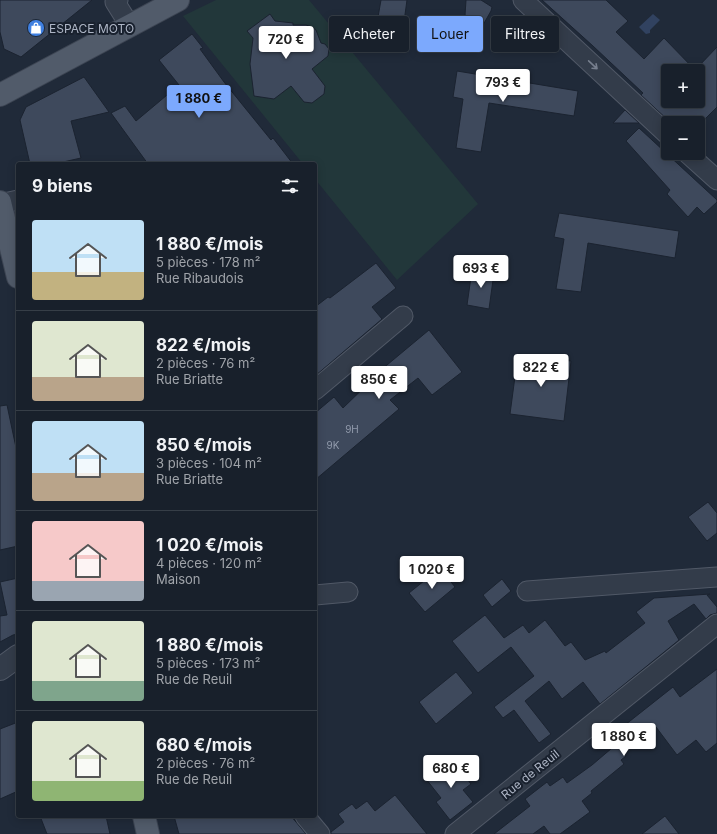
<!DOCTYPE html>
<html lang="fr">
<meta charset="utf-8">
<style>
:root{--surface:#18202b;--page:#212833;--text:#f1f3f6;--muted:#9fa3a9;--line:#363e47;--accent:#7ca9fd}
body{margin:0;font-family:Inter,sans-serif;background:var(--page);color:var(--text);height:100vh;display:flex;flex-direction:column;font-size:15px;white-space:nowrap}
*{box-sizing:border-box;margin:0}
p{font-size:13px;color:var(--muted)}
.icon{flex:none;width:22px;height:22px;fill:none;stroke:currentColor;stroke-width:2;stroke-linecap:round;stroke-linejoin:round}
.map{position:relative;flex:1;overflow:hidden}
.details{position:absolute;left:16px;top:162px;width:301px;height:656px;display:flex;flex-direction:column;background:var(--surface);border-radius:4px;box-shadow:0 2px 10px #0003,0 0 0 1px var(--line)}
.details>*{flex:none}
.guide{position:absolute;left:329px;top:16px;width:328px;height:36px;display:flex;gap:8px}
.buttons{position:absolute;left:661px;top:64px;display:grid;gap:8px}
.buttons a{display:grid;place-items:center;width:44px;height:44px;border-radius:4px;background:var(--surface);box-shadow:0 2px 10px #0003,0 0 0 1px var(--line);font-size:20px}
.price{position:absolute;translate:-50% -34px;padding:0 9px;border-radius:4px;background:#fff;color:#222;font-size:13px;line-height:26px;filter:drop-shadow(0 1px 2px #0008)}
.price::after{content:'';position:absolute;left:50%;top:24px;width:12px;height:9px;margin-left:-6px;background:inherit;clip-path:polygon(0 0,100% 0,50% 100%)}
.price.on{background:var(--accent);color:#111}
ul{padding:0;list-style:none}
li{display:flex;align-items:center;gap:12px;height:100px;padding:0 16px}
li+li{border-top:1px solid var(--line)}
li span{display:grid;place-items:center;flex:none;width:112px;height:80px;border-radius:4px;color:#555}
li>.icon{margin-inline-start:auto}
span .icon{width:48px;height:48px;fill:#fffc;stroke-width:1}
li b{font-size:17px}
h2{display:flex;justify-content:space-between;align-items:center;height:48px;padding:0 16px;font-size:17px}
.tag{padding:0 14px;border-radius:4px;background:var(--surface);box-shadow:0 2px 10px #0003,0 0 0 1px var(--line);font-size:14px;line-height:36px}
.tag.on{background:var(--accent);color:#111}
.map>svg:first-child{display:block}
</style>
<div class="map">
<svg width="717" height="834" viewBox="0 0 717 834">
<rect width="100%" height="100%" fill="#202a39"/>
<!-- green -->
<path fill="#22373a" d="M216 0H309L478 204 397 280 315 179V164H303L183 16Z"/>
<!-- water -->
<path fill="#314260" d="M653 14 660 20 650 30V33L646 34 639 27Z"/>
<!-- building -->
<path fill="#3e495c" stroke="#1b2330" d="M0 0H92L21 57 4 49 0 32Z
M381 0H407L404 22 378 17Z
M466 0H481L492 7 491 11 483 25 465 15Z
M542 0H606L628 21 616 32 644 59 664 38 696 71H668V101H698V67L717 47V107L701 123H671L641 95 643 93 593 46Z
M270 14 275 21 293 23V25H306L312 27 316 30 321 43 325 44 329 49 328 56 312 69 325 86 324 94 312 103 304 102 291 86 274 99 254 96 250 64 253 38 247 31Z
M192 34 203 48 200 49 224 82 271 140 273 138 293 164H148L111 113 125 106 136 121 179 85 159 60Z
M457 71 578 91 574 116 489 103 481 152 456 148 463 99 453 97Z
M84 77 109 112 71 121 81 158 54 164H30L20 120 26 107Z
M625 110 639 123H613Z
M639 128 717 200V202L704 214 697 207 688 217 667 194 670 190 626 141Z
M559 213 679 231 675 258 588 243 581 292 556 289 564 239 554 237Z
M376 263 396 288 372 307 382 319 315 376V307L328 297 330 298Z
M472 270 494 273 489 309 467 305Z
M429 330 462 372 432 395 418 378 390 400 399 409 315 480V413L334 397 343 408 376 376 375 375Z
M518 354 571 361 564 421 510 414Z
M7 405 18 457V546L0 550V406Z
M708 502 717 513V533L707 541 688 517Z
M440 568 455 587 425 612 409 593Z
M18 578V634L13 635 0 642V616L7 615 0 582Z
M502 579 511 591 492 607 483 595Z
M710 594 707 595 717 607V613L710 615 706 619 694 604 668 621 679 640 600 704 583 682 562 699 549 681 525 701 551 734 539 743 514 710 503 718 494 707 534 676 511 647 478 673 452 641 485 615 504 638 523 625 529 633 545 620 565 646 571 642 585 660 605 651 606 653 645 623 636 612 654 598Z
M717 669V743L706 752 696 740 677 755 656 727 654 728 652 726 622 750 626 756 621 760 624 764 591 791 592 793 582 801 590 812 560 834H550L544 826 533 834H494L530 806 525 799 547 782 550 786 563 777 567 783 592 765 612 748 606 740 673 687 680 697Z
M456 672 473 693 436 724 419 702Z
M18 722V791L0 799V729Z
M452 759 471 784 463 790 473 802 450 820 436 802 441 798 426 779Z
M395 795 427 834H331V832L344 822 338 814 352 804 356 809 367 801 375 811Z
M40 816H106L110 834H47Z
M174 816H291L306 834H179Z
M665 816 679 834H642Z"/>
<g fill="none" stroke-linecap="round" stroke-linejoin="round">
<!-- minor casing -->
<g stroke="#515967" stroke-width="21">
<path id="minor" d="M118 0 115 2 130 26
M523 0 668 135
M687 153 717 180
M0 204 18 200
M315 390 403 316
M527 591 717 577
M315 595 348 592
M305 816 320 834
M455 834 717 624"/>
</g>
<!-- tertiary casing -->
<g stroke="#515967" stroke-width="24">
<path id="tertiary" d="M0 669 18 656"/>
</g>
<!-- primary casing -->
<g stroke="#3d4553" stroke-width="24">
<path id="primary" d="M0 95 178 0
M0 202 18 277
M144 816 148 834"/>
</g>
<!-- minor -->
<use href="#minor" stroke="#333c4a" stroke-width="19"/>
<!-- tertiary -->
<use href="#tertiary" stroke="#333c4a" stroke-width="22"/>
<!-- primary -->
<use href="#primary" stroke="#515b6a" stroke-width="22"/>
</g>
<!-- one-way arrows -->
<defs><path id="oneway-shaft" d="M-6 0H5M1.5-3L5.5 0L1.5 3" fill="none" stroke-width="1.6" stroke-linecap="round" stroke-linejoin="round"/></defs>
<use stroke="#777f8e" href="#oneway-shaft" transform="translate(593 65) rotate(43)"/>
<!-- icons -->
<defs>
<g id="shop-disc" transform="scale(0.9)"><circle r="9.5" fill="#3f7fe0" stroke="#19212e"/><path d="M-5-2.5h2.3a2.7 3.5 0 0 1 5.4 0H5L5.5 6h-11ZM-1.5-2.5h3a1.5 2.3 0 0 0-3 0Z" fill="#fff"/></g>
</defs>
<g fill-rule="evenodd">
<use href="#shop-disc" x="36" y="28"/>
</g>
<g text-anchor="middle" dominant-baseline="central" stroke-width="4" stroke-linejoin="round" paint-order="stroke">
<!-- number labels -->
<g font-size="10" fill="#929bac">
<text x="352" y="429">9H</text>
<text x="333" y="445">9K</text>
</g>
<!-- poi labels -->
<g font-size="12" fill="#aeb6c6" stroke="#19212e" text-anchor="start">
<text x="49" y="28">ESPACE MOTO</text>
</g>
<!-- street labels -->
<g font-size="12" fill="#aeb6c6" stroke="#19212e">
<text transform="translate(530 774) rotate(-39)">Rue de Reuil</text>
</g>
</g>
</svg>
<div class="buttons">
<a>+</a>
<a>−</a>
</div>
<b class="price" style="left:286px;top:60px">720 €</b>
<b class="price" style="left:503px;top:103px">793 €</b>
<b class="price on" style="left:199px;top:119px">1 880 €</b>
<b class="price" style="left:481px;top:289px">693 €</b>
<b class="price" style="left:541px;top:388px">822 €</b>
<b class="price" style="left:379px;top:400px">850 €</b>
<b class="price" style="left:432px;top:590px">1 020 €</b>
<b class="price" style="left:624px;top:757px">1 880 €</b>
<b class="price" style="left:451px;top:789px">680 €</b>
<div class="guide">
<a class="tag">Acheter</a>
<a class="tag on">Louer</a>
<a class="tag">Filtres</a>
</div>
<section class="details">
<h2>9 biens<svg class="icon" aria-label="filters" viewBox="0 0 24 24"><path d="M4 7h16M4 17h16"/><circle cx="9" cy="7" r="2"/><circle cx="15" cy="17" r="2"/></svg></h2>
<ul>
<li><span style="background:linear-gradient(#bfe0f5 65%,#c2b280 0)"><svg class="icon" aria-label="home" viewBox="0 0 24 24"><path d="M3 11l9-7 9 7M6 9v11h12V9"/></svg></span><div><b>1 880 €/mois</b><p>5 pièces · 178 m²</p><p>Rue Ribaudois</p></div></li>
<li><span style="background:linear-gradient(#dfe7d0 70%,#b9a48a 0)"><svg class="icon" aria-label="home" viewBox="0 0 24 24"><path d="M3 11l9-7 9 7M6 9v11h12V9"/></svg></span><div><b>822 €/mois</b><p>2 pièces · 76 m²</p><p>Rue Briatte</p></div></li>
<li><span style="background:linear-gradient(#bfe0f5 65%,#b9a48a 0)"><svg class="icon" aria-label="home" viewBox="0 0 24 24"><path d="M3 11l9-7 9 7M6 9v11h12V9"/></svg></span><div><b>850 €/mois</b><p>3 pièces · 104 m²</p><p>Rue Briatte</p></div></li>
<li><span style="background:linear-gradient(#f6c9c9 75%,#9aa5b1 0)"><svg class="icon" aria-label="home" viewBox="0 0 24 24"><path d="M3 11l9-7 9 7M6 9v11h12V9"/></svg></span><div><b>1 020 €/mois</b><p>4 pièces · 120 m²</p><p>Maison</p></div></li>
<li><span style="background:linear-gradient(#dfe7d0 75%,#7fa58c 0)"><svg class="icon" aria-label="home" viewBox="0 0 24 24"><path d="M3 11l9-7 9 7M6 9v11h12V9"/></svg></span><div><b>1 880 €/mois</b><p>5 pièces · 173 m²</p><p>Rue de Reuil</p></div></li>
<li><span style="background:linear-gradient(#dfe7d0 75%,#8fb573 0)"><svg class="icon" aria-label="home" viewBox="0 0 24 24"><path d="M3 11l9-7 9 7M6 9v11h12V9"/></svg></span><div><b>680 €/mois</b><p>2 pièces · 76 m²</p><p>Rue de Reuil</p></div></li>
</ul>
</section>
</div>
